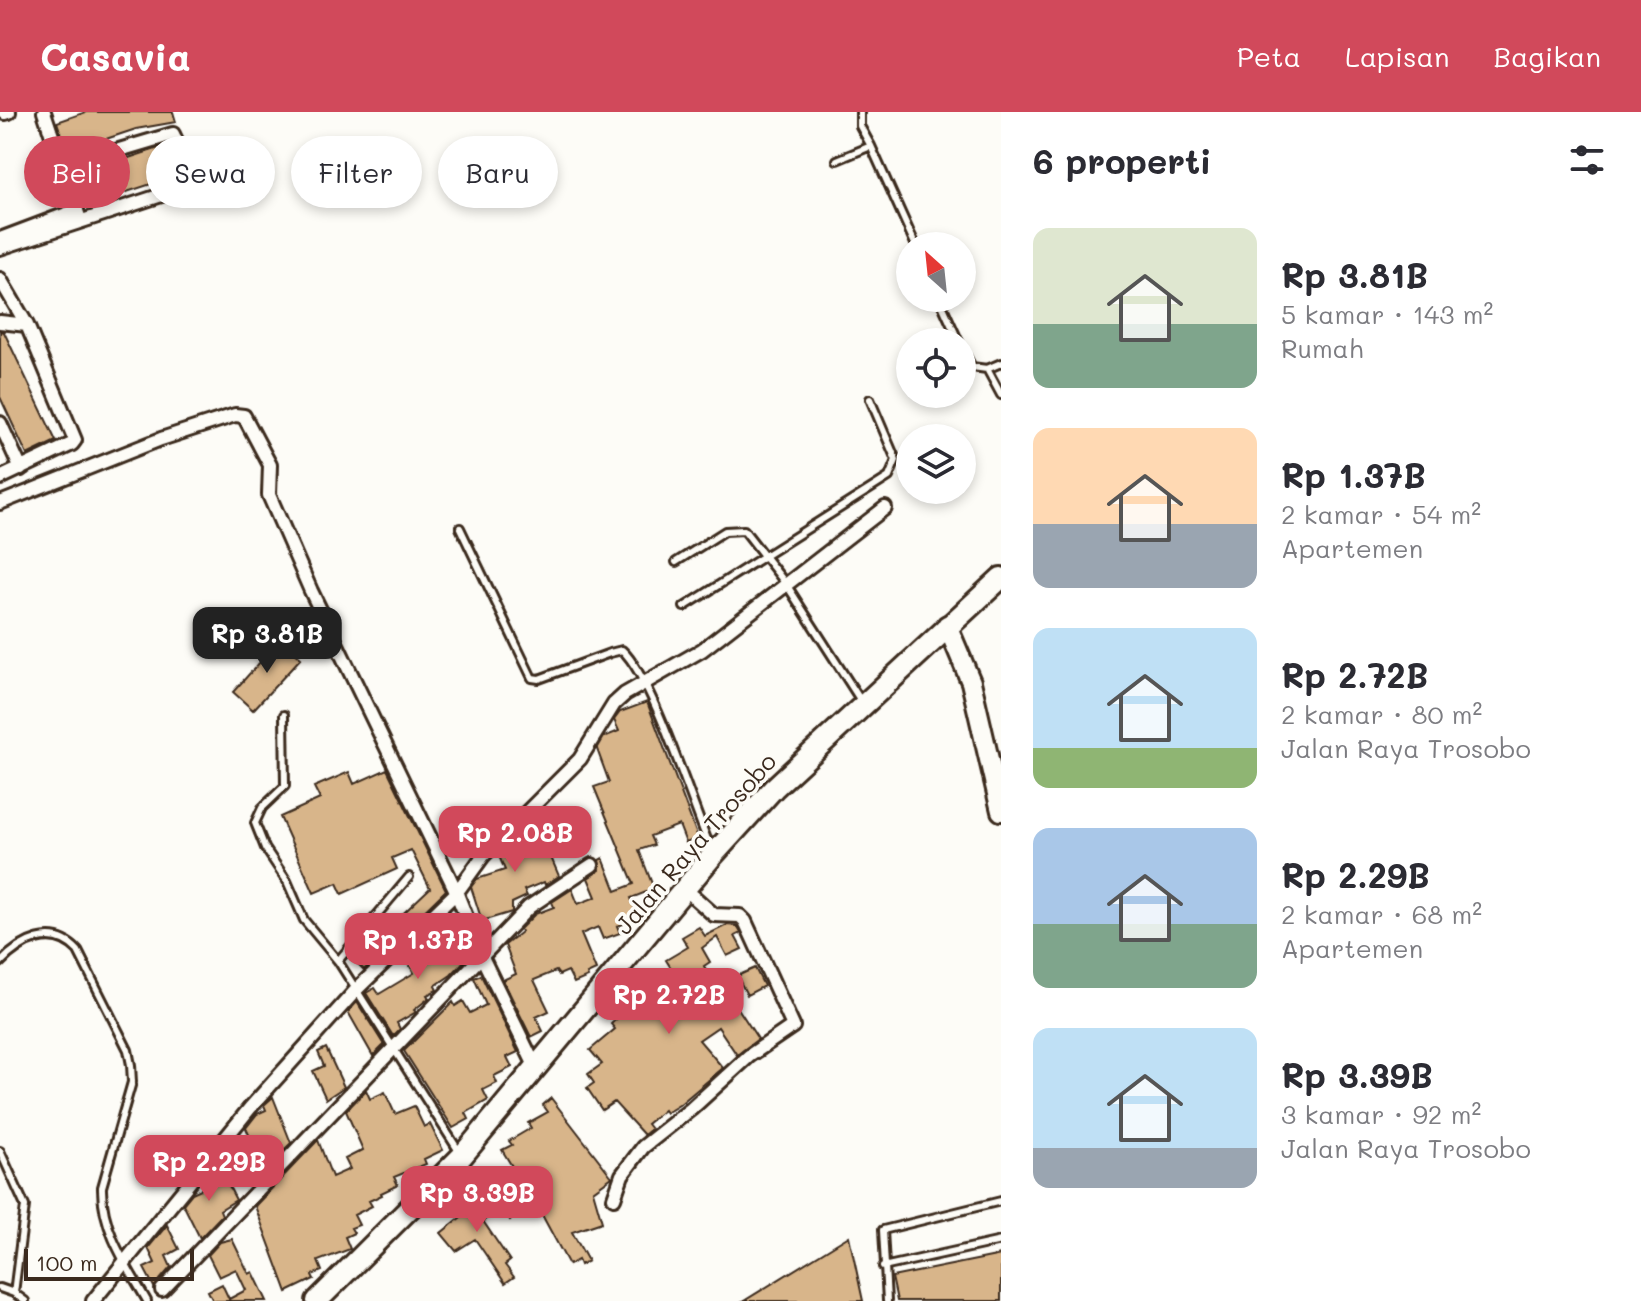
<!DOCTYPE html>
<html lang="id">
<meta charset="utf-8">
<style>
:root{--surface:#fff;--page:#f2f2f3;--text:#2b2b33;--muted:#7c7c81;--accent:#d1495b}
body{margin:0;font-family:Mali,sans-serif;background:var(--page);color:var(--text);height:100vh;display:flex;flex-direction:column;font-size:30px;white-space:nowrap}
*{box-sizing:border-box;margin:0}
p{font-size:26px;color:var(--muted)}
.icon{flex:none;width:44px;height:44px;fill:none;stroke:currentColor;stroke-width:2;stroke-linecap:round;stroke-linejoin:round}
.map{position:relative;flex:1;overflow:hidden}
.side{display:flex;flex-direction:column;background:var(--surface);width:640px}
.side>*{flex:none}
.top-card{position:absolute;left:24px;top:24px;width:760px;height:72px;display:flex;gap:16px}
.needle{width:52px;rotate:333deg}
.buttons{position:absolute;left:896px;top:120px;display:grid;gap:16px}
.buttons a{display:grid;place-items:center;width:80px;height:80px;border-radius:50%;background:var(--surface);box-shadow:0 4px 12px #0003;font-size:40px}
.scale{position:absolute;left:24px;bottom:20px;width:170px;box-sizing:border-box;padding-left:8px;border:4px solid #3b2a1e;border-top:0;font-size:22px;line-height:28px;white-space:nowrap;color:#3b2a1e;-webkit-text-stroke:6px #fdfcf7;paint-order:stroke}
.price{position:absolute;translate:-50% -68px;padding:0 18px;border-radius:16px;background:var(--accent);color:#fff;font-size:26px;line-height:52px;filter:drop-shadow(0 2px 4px #0008)}
.price::after{content:'';position:absolute;left:50%;top:48px;width:24px;height:18px;margin-left:-12px;background:inherit;clip-path:polygon(0 0,100% 0,50% 100%)}
.price.current{background:#222;color:#fff}
ul{padding:0;list-style:none}
li{display:flex;align-items:center;gap:24px;height:200px;padding:0 32px}
li span{display:grid;place-items:center;flex:none;width:224px;height:160px;border-radius:16px;color:#555}
li>.icon{margin-inline-start:auto}
span .icon{width:96px;height:96px;fill:#fffc;stroke-width:1}
li b{font-size:34px}
h2{display:flex;justify-content:space-between;align-items:center;height:96px;padding:0 32px;font-size:34px}
.tag{padding:0 28px;border-radius:36px;background:var(--surface);box-shadow:0 4px 12px #0003;font-size:28px;line-height:72px}
.tag.current{background:var(--accent);color:#fff}
header{display:flex;align-items:center;gap:48px;box-sizing:border-box;height:112px;padding:0 40px;background:var(--accent);color:#fff}
header strong{font-size:38px}
nav{display:flex;gap:44px;margin-inline-start:auto;font-size:28px}
main{display:flex;flex:1;min-height:0}
.map>svg:first-child{display:block}
</style>
<header>
<strong>Casavia</strong>
<nav><a>Peta</a><a>Lapisan</a><a>Bagikan</a></nav>
</header>
<main>
<div class="map">
<svg width="1001" height="1189" viewBox="0 0 1001 1189">
<rect width="100%" height="100%" fill="#fdfcf7"/>
<filter id="ink" filterUnits="userSpaceOnUse"><feTurbulence type="fractalNoise" baseFrequency=".0125" numOctaves="2"/><feDisplacementMap in="SourceGraphic" scale="16" xChannelSelector="R" yChannelSelector="G"/><feConvolveMatrix kernelMatrix="1 2 1 2 8 2 1 2 1" color-interpolation-filters="sRGB"/></filter>
<g filter="url(#ink)">
<!-- building -->
<path fill="#d8b58a" stroke="#3b2a1e" stroke-width="2" d="M86 0H173L176 10 136 17 67 40 57 10Z
M168 33 182 62 87 93 77 63Z
M0 219 4 220 56 329 27 343 0 285Z
M280 528 301 546 253 598 233 580Z
M647 590 698 726 686 731 679 713 650 724 654 733 639 738 654 777 631 786 637 801 625 806 627 811 617 814 620 821 603 827 598 815 581 822 596 858 587 862 588 865 574 871 568 859 559 863 556 859 534 868 549 899 536 905 543 919 531 925 503 868 516 862 505 833 521 820 520 817 535 802 554 795 552 790 572 777 578 792 596 785 588 766 600 758 599 748 603 746 616 779 634 772 594 675 609 670 597 637 604 625 619 619 614 608 620 600Z
M387 657 446 778 364 858 354 848 430 776 411 738 392 746 397 757 342 782 337 771 314 781 280 705 320 687 314 675 349 660 354 672Z
M536 710 559 764 545 773 544 770 524 778 527 784 512 791V800L482 809 471 775 477 767 505 758 498 742 524 716Z
M727 813 737 814 741 821 735 824 742 837 727 844 717 825 702 836 710 850 704 854 724 892 732 887 758 927 737 943 718 915 699 928 723 956 679 993 666 1001 664 998 647 1012 651 1017 644 1023 614 990 602 998 587 976 594 971 588 962 602 952 590 938 615 917 611 912 625 899 635 880 671 856 666 848 688 835 682 825 699 815 705 824Z
M436 828 440 837 465 828 471 842 451 863 435 874 437 878 427 883 429 886 414 898 416 900 397 911 400 917 393 924 366 881 375 876 379 882 414 861 404 844 412 836 413 839Z
M755 856 764 874 747 883 737 864Z
M481 863 518 940 507 945 512 955 494 964 497 971 483 978 488 988 466 1001 469 1007 453 1016 404 939 453 890 455 894 463 889 470 901 486 893 474 866Z
M357 890 384 933 373 944 348 900Z
M326 936 344 975 326 987 313 959 324 954 318 940Z
M366 978 370 987 385 980 395 1002 414 994 424 1015 430 1012 443 1038 424 1047 426 1052 394 1065 398 1073 381 1081 382 1083 369 1089 372 1094 354 1103 359 1113 351 1116 354 1121 345 1125 350 1137 318 1149 322 1159 312 1163 314 1167 287 1180 255 1094 318 1028 332 1065 350 1057 345 1047 363 1038 346 999Z
M273 985 291 1031 258 1064 246 1069 231 1033 250 1025 246 1016 257 1002 266 998 264 993Z
M551 986 612 1065 593 1079 602 1110 572 1120 588 1149 580 1153 578 1148 569 1153 535 1090 510 1108 490 1076 516 1061 502 1038 512 1033 509 1029 531 1016 528 1011 548 1000 543 993Z
M220 1057 236 1088 220 1098 222 1103 200 1126 183 1092 192 1081 212 1072 208 1064Z
M470 1081 489 1105 483 1109 510 1149 505 1153 514 1165 505 1171 475 1127 456 1139 441 1121 461 1105 452 1093Z
M167 1113 179 1137 166 1144 171 1155 154 1175 144 1156 155 1151 148 1136Z
M849 1124 863 1189H744Z
M232 1127 249 1162 253 1160 267 1189H213L208 1179 222 1172 229 1187 246 1178 236 1157 219 1165 208 1143 220 1130Z
M1001 1143V1189H897L892 1165Z"/>
<g fill="none" stroke-linecap="round" stroke-linejoin="round">
<!-- service casing -->
<g stroke="#3b2a1e" stroke-width="12">
<path id="service" d="M860 0V14L871 34
M837 48 871 34 916 134
M939 186 959 230
M962 237 972 255 987 257
M1001 251 987 257 1001 283
M460 416 532 566 539 567 610 541 622 538C653 566 692 693 711 737
M676 450 725 419 744 418 786 472 861 589
M684 495 889 365 896 348 870 287
M284 603 285 674 262 696 255 711 265 736 287 769 304 808 338 849
M409 765 338 849 460 1041
M0 851C21 829 53 812 78 839L128 938 131 953 132 970 102 1075C101 1117 127 1154 147 1189
M0 1039 25 1094 14 1181
M883 1155 1001 1129
M0 1176 14 1181 25 1189
M887 1189 883 1118 1001 1089"/>
</g>
<!-- minor casing -->
<g stroke="#3b2a1e" stroke-width="18">
<path id="minor" d="M44 0 80 108
M5 1 9 0
M0 127 77 98
M0 136 186 75 195 69 173 22 62 55
M0 167 27 213 75 328 72 332 0 366
M0 210 27 213
M0 311 21 357
M0 391 161 327 235 303 244 304 270 353 269 383 311 479 455 777 482 845 536 956
M614 1086 622 1063 643 1035 691 997 749 944 793 914 745 809 740 804 714 803 693 784
M162 1178 529 795 592 753
M93 1189 250 996 357 877 457 780 483 744 580 647 614 592 625 582 702 538 885 396"/>
</g>
<!-- secondary casing -->
<g stroke="#3b2a1e" stroke-width="24">
<path id="secondary" d="M947 513 971 570 1001 699"/>
</g>
<!-- trunk casing -->
<g stroke="#3b2a1e" stroke-width="26">
<path id="trunk" d="M317 1189 462 1044 713 743 774 676 1001 466"/>
</g>
<!-- service -->
<use href="#service" stroke="#fdfcf7" stroke-width="6"/>
<!-- minor -->
<use href="#minor" stroke="#fdfcf7" stroke-width="12"/>
<!-- secondary -->
<use href="#secondary" stroke="#fdfcf7" stroke-width="18"/>
<!-- trunk -->
<use href="#trunk" stroke="#fdfcf7" stroke-width="20"/>
</g>
</g>
<g text-anchor="middle" dominant-baseline="central" stroke-width="7" stroke-linejoin="round" paint-order="stroke">
<!-- street labels -->
<g font-size="24" fill="#3b2a1e" stroke="#fdfcf7">
<text transform="translate(695 731) rotate(-49)">Jalan Raya Trosobo</text>
</g>
</g>
</svg>
<div class="buttons">
<a><svg class="needle" viewBox="-14 -14 28 28"><path d="M0-13l5 13h-10z" fill="#e53935"/><path d="M0 13l5-13h-10z" fill="#7c7c81"/></svg></a>
<a><svg class="icon" aria-label="locate" viewBox="0 0 24 24"><circle cx="12" cy="12" r="6"/><path d="M12 2v4M12 18v4M2 12h4M18 12h4"/></svg></a>
<a><svg class="icon" aria-label="layers" viewBox="0 0 24 24"><path d="M12 4l9 5-9 5-9-5zM3 14l9 5 9-5"/></svg></a>
</div>
<div class="scale">100 m</div>
<b class="price current" style="left:267px;top:563px">Rp 3.81B</b>
<b class="price" style="left:515px;top:762px">Rp 2.08B</b>
<b class="price" style="left:418px;top:869px">Rp 1.37B</b>
<b class="price" style="left:669px;top:924px">Rp 2.72B</b>
<b class="price" style="left:209px;top:1091px">Rp 2.29B</b>
<b class="price" style="left:477px;top:1122px">Rp 3.39B</b>
<div class="top-card">
<a class="tag current">Beli</a>
<a class="tag">Sewa</a>
<a class="tag">Filter</a>
<a class="tag">Baru</a>
</div>
</div>
<section class="side">
<h2>6 properti<svg class="icon" aria-label="filters" viewBox="0 0 24 24"><path d="M4 7h16M4 17h16"/><circle cx="9" cy="7" r="2"/><circle cx="15" cy="17" r="2"/></svg></h2>
<ul>
<li><span style="background:linear-gradient(#dfe7d0 60%,#7fa58c 0)"><svg class="icon" aria-label="home" viewBox="0 0 24 24"><path d="M3 11l9-7 9 7M6 9v11h12V9"/></svg></span><div><b>Rp 3.81B</b><p>5 kamar · 143 m²</p><p>Rumah</p></div></li>
<li><span style="background:linear-gradient(#ffd9b3 60%,#9aa5b1 0)"><svg class="icon" aria-label="home" viewBox="0 0 24 24"><path d="M3 11l9-7 9 7M6 9v11h12V9"/></svg></span><div><b>Rp 1.37B</b><p>2 kamar · 54 m²</p><p>Apartemen</p></div></li>
<li><span style="background:linear-gradient(#bfe0f5 75%,#8fb573 0)"><svg class="icon" aria-label="home" viewBox="0 0 24 24"><path d="M3 11l9-7 9 7M6 9v11h12V9"/></svg></span><div><b>Rp 2.72B</b><p>2 kamar · 80 m²</p><p>Jalan Raya Trosobo</p></div></li>
<li><span style="background:linear-gradient(#a9c7e8 60%,#7fa58c 0)"><svg class="icon" aria-label="home" viewBox="0 0 24 24"><path d="M3 11l9-7 9 7M6 9v11h12V9"/></svg></span><div><b>Rp 2.29B</b><p>2 kamar · 68 m²</p><p>Apartemen</p></div></li>
<li><span style="background:linear-gradient(#bfe0f5 75%,#9aa5b1 0)"><svg class="icon" aria-label="home" viewBox="0 0 24 24"><path d="M3 11l9-7 9 7M6 9v11h12V9"/></svg></span><div><b>Rp 3.39B</b><p>3 kamar · 92 m²</p><p>Jalan Raya Trosobo</p></div></li>
</ul>
</section>
</main>
